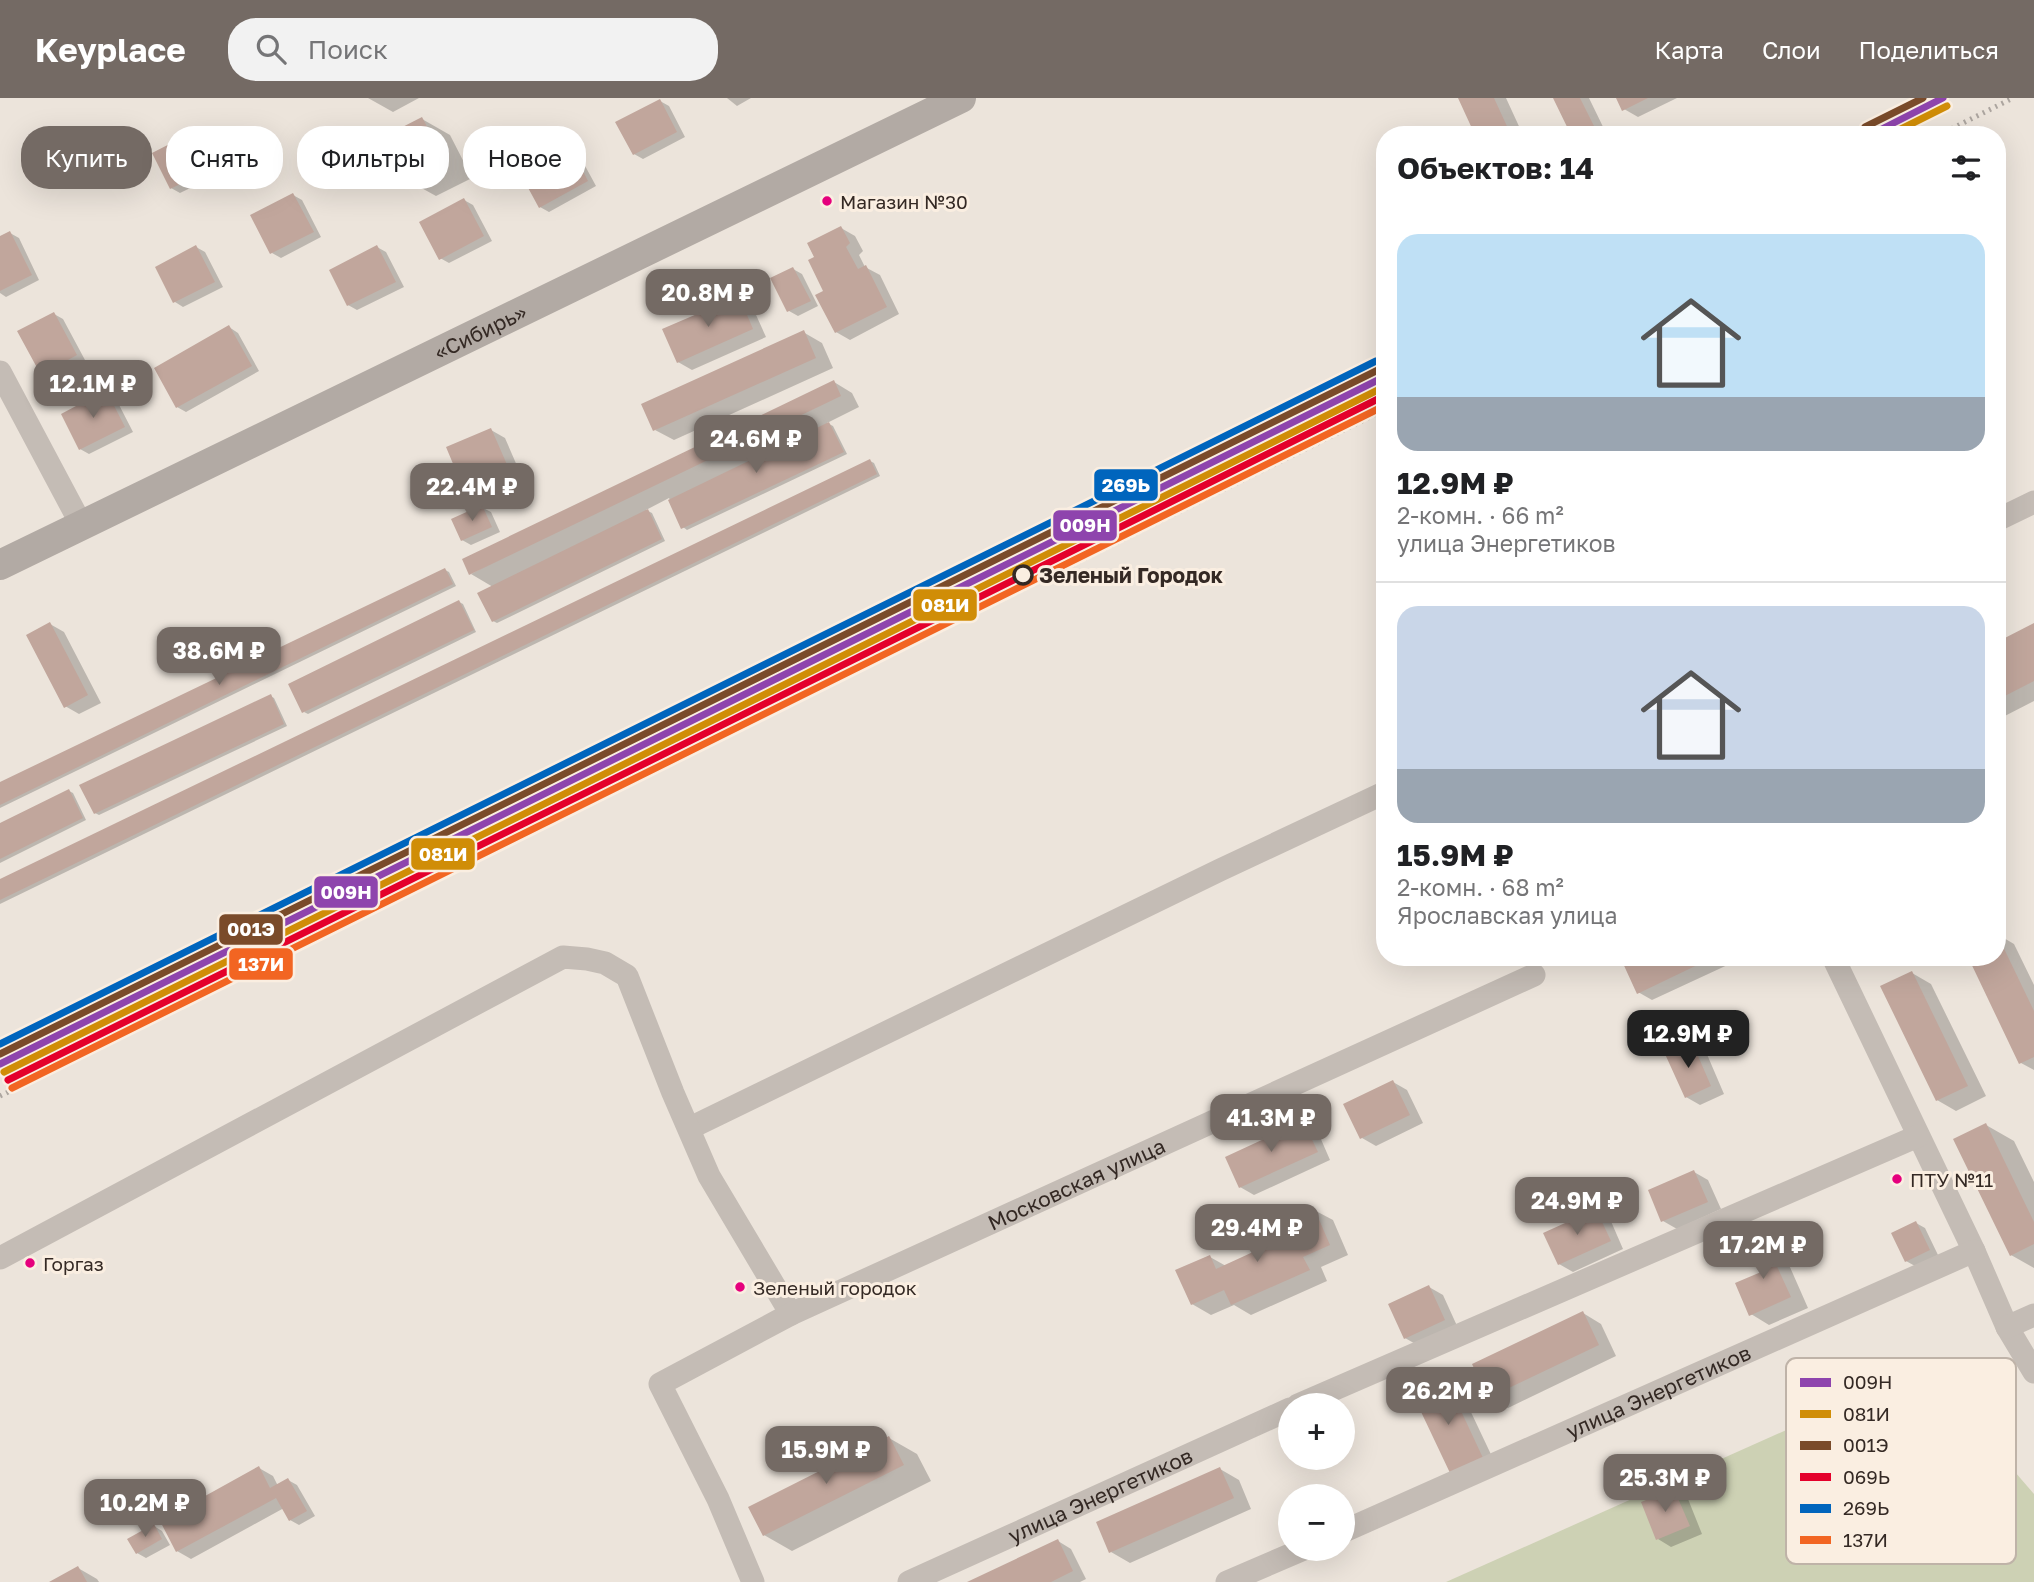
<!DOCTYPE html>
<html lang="ru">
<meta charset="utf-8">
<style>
:root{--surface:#fff;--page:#f2f2f2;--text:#202124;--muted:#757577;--line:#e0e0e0;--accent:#746a64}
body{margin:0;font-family:"Golos Text",sans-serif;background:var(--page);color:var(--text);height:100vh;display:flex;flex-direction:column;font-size:26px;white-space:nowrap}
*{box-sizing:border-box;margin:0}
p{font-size:23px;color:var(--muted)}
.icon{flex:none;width:38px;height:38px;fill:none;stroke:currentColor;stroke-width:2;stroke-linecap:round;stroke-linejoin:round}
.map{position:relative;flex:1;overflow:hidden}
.sheet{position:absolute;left:1376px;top:28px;width:630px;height:840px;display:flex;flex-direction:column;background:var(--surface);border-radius:28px;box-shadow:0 7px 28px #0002}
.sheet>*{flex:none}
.hud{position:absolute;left:21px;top:28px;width:665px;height:63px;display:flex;gap:14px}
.tools{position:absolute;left:1278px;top:1295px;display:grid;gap:14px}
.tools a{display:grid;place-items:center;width:77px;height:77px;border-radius:50%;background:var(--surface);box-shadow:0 7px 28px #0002;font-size:35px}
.price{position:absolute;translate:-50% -60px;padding:0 16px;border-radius:14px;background:var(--accent);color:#fff;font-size:23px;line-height:46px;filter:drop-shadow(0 2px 4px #0008)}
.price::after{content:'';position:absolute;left:50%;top:42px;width:21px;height:16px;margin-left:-10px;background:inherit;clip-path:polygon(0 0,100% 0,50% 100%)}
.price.selected{background:#222;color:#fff}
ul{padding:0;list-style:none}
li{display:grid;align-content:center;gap:14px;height:371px;padding:0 21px}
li+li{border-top:2px solid var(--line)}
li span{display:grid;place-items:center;height:217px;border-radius:21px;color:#555}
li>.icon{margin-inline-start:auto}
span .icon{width:126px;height:126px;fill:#fffc;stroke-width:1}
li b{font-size:30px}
h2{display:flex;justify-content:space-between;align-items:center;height:84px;padding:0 21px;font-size:30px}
.chip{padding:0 24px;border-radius:28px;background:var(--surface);box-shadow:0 7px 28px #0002;font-size:24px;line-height:63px}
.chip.selected{background:var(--accent);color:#fff}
header{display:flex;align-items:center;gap:42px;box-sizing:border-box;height:98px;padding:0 35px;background:var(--accent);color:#fff}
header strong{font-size:33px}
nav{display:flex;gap:38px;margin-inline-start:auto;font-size:24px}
.search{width:490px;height:63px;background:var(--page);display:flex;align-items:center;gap:18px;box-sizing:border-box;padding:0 24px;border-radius:28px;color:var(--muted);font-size:26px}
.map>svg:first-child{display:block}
</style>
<header>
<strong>Keyplace</strong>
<div class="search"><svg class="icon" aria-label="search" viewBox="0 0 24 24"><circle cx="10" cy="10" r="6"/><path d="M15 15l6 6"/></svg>Поиск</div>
<nav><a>Карта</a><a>Слои</a><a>Поделиться</a></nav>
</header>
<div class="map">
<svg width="2034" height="1484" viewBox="0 0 2034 1484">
<rect width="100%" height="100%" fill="#ece4db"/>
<!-- green -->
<path fill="#cdd1b4" d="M1925 1270 2034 1396V1484H1446Z"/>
<!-- shadow -->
<path fill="#0003" d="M368 0H419L393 14Z
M727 0H751L737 8Z
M1460 0H1506L1523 37H1477Z
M1555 0H1589L1607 37H1573Z
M1618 0H1677L1638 19 1624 11Z
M660 3 669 8 685 39 643 61 634 56Z
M422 21 450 37 472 80 436 98 407 82Z
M195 35 204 40 221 75 180 95 171 90Z
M569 48 577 53 596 88 549 114 540 109Z
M293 97 302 102 321 139 281 160 272 155Z
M464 102 473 107 492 143 449 165 440 160Z
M841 130 855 138 863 153 859 157 865 169 880 177 899 216 850 242 836 234Z
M10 135 19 140 39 182 6 199 0 195V140Z
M196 149 205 154 223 189 183 209 175 204Z
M377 149 386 154 404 189 357 212 348 207Z
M793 171 802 176 818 208 798 218 789 213Z
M738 200 752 208 766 239 692 272 678 264Z
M54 216 63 221 85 262 51 281 42 276Z
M229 229 238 235 259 273 186 314 177 309Z
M803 234 822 245 833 270 674 342 655 332Z
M834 284 852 295 859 309 827 325 833 328 847 356 687 432 683 429 669 400 646 412 652 415 665 443 497 525 493 523V489L471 476Z
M106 294 115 299 133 334 89 356 80 351Z
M491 332 505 340 528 393 485 411 491 414 500 434 471 447 462 442 481 409 471 403Z
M870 363 874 365 880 378 0 806V783Z
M445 472 449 474 456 488 0 710V686Z
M459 504 463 506 476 534 308 616 304 614Z
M50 526 64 534 101 605 79 616 65 608Z
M2034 527V603L1997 622V546Z
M270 598 274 600 287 628 99 717 95 715Z
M69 693 73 695 86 722 0 765V727Z
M1997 836 2014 846 2034 887V972L2021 965 1997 859Z
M1629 859H1732L1734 864 1652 902 1638 894Z
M1912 875 1931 886 1986 998 1956 1013 1937 1002Z
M1692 946 1706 954 1724 996 1700 1007 1686 999Z
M1393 984 1407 992 1423 1025 1376 1048 1362 1040Z
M1303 1025 1317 1032 1330 1062 1254 1097 1240 1089Z
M1986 1027 2014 1043 2034 1084V1170L2011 1157Z
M1694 1074 1708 1082 1721 1111 1677 1131 1663 1123Z
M1314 1112 1333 1122 1348 1157 1321 1169 1327 1183 1251 1217 1234 1207 1211 1217 1192 1206 1210 1159 1226 1168 1291 1139Z
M1596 1113 1610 1121 1623 1151 1573 1174 1559 1166Z
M1916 1125 1925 1130 1938 1157 1915 1168 1906 1163Z
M1763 1140 1782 1151 1808 1210 1769 1227 1751 1216 1763 1174Z
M1429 1189 1443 1197 1458 1230 1419 1248 1405 1240Z
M1583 1215 1601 1226 1616 1258 1508 1310 1489 1299Z
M1447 1285 1461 1293 1496 1367 1465 1382Z
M889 1340 917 1356 931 1383 792 1453 764 1437Z
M259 1370 273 1378 278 1388 288 1382 297 1387 315 1418 299 1427 290 1422 284 1410 191 1461 177 1453Z
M1220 1371 1239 1382 1251 1411 1130 1465 1111 1454Z
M1674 1393 1688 1401 1702 1436 1671 1449 1658 1441Z
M154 1428 162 1433 170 1447 146 1460 137 1455Z
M1058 1443 1071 1451 1086 1481 1080 1484H971Z
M78 1470 97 1481 99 1484H53Z"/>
<!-- building -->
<path fill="#c1a69c" d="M1458 0H1494L1511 37H1475Z
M1553 0H1580L1596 32 1586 37H1571Z
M1616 0H1648L1622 13Z
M660 1 677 34 633 57 615 24Z
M422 19 445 63 406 83 383 39Z
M195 33 213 70 170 91 152 55Z
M569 46 588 83 539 110 519 73Z
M293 95 314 134 270 156 250 117Z
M464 100 484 138 439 162 419 124Z
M841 128 850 145 846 149 858 171 866 167 887 209 835 235 815 197 823 193 808 162 814 159 807 145Z
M10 133 32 177 0 193V138Z
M196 147 215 184 173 205 155 169Z
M377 147 396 184 347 208 329 172Z
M793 169 811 203 787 214 770 180Z
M739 198 753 231 677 265 662 231Z
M54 214 77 257 41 277 17 233Z
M229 227 252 268 176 310 154 270Z
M804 232 816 260 653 333 641 306Z
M834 282 841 298 469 477 462 461Z
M106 292 125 329 79 352 61 316Z
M829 324 844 354 681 431 668 402Z
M491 330 515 385 469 404 446 349Z
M870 361 877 376 0 802V781Z
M482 407 492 429 461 443 451 421Z
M648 411 662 441 492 524 477 495Z
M445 470 453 486 0 707V684Z
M459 502 474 532 302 615 288 586Z
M50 524 88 597 64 610 26 537Z
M2034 525V583L1997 602V544Z
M271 596 284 626 94 716 79 687Z
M69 691 83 720 0 761V725Z
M1997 836 2034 913V959L2019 966 1968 859H1997Z
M1625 859H1714L1637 896 1621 861Z
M1912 873 1968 988 1936 1003 1880 888Z
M1692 944 1711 988 1685 1000 1665 956Z
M1393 982 1410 1017 1360 1041 1343 1006Z
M1303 1023 1318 1054 1239 1090 1225 1059Z
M1986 1025 2034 1124V1146L2010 1158 1953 1041Z
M1694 1072 1708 1104 1661 1124 1648 1092Z
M1314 1110 1330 1147 1303 1159 1310 1172 1231 1207 1224 1192 1191 1207 1175 1172 1210 1157 1216 1171 1288 1138 1282 1124Z
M1596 1111 1611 1143 1558 1167 1543 1135Z
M1916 1123 1930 1152 1905 1164 1891 1135Z
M1763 1138 1791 1199 1749 1218 1735 1185 1761 1174 1748 1145Z
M1429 1187 1445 1222 1404 1241 1388 1206Z
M1583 1213 1599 1247 1488 1300 1472 1266Z
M1447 1283 1483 1360 1450 1375 1414 1299Z
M889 1338 904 1367 763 1438 748 1409Z
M259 1368 270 1390 288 1380 307 1413 289 1423 276 1400 176 1454 160 1423Z
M1220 1369 1234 1400 1109 1455 1096 1424Z
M1674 1391 1690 1428 1656 1442 1641 1404Z
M154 1426 162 1441 136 1456 127 1441Z
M1058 1441 1073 1473 1051 1484H967Z
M78 1468 87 1484H49Z"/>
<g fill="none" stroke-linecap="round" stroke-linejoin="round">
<!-- minor -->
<g stroke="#c4bcb5" stroke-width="23">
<path d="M0 274 82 428"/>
<path d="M1997 422 2034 404"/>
<path d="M1833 859 1974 1153 2007 1229 2034 1274"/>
<path d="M690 1030 1220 772 1384 695"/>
<path d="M0 1160 563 859 587 861 605 865 627 878 673 995 709 1078 791 1216"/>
<path d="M2007 1229 2034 1217"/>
<path d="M1298 1307 1918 1038"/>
<path id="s1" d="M1342 1434 1974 1153"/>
<path id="s2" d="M753 1484 718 1401 660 1286 791 1216 1534 877"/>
<path id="s3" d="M909 1484 1290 1311"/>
<path d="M1227 1484 1304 1451"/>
</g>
<!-- major -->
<path stroke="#b2aaa4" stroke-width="30" id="s4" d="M0 467 961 0"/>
<!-- rail -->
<path stroke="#aca59f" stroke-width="5" stroke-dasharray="2 5" stroke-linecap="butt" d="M1939 37 2013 0
M0 998 1384 312"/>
<!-- rail-1 casing -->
<g stroke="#faeee1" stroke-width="12">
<path id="rail-1" d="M1870 37 1943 0
M0 966 1384 279"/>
</g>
<!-- rail-2 casing -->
<g stroke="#faeee1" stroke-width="12">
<path id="rail-2" d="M1889 37 1947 8
M4 974 1384 289"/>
</g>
<!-- rail-3 casing -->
<g stroke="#faeee1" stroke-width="12">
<path id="rail-3" d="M1865 29 1923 0
M0 956 1380 271"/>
</g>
<!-- rail-4 casing -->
<g stroke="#faeee1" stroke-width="12">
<path id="rail-4" d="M8 982 1384 298"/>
</g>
<!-- rail-5 casing -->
<g stroke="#faeee1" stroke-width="12">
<path id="rail-5" d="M0 946 1376 263"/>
</g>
<!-- rail-6 casing -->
<g stroke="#faeee1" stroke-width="12">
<path id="rail-6" d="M12 990 1384 308"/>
</g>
<!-- rail-1 -->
<use href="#rail-1" stroke="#8e44ad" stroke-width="7"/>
<!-- rail-2 -->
<use href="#rail-2" stroke="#d08d07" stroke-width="7"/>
<!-- rail-3 -->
<use href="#rail-3" stroke="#7a4b2a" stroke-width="7"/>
<!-- rail-4 -->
<use href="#rail-4" stroke="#e4002b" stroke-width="7"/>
<!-- rail-5 -->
<use href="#rail-5" stroke="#0065bd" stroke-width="7"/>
<!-- rail-6 -->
<use href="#rail-6" stroke="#f26522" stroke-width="7"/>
</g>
<!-- markers -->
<g fill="#e5007d" stroke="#faeee1" stroke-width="2.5">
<circle cx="827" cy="103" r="6"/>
<circle cx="1897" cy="1081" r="6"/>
<circle cx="30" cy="1165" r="6"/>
<circle cx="740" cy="1189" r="6"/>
</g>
<circle fill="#faeee1" stroke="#342924" stroke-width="3.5" cx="1023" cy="477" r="9"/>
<g text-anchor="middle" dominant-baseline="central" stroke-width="6" stroke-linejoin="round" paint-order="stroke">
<!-- bus labels -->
<g font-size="19" fill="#342924" stroke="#faeee1" text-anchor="start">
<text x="840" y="103">Магазин №30</text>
<text x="1910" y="1081">ПТУ №11</text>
<text x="43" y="1165">Горгаз</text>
<text x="753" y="1189">Зеленый городок</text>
</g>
<!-- street labels -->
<g font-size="21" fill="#342924" stroke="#faeee1">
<text stroke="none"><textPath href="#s4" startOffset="534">«Сибирь»</textPath></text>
<text stroke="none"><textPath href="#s2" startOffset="681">Московская улица</textPath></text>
<text stroke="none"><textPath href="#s1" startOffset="346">улица Энергетиков</textPath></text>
<text stroke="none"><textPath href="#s3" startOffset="210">улица Энергетиков</textPath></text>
</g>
<!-- stop labels -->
<g font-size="21" font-weight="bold" fill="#342924" stroke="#faeee1" text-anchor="start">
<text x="1039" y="477">Зеленый Городок</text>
</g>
</g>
<!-- legend -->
<rect x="1786" y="1260" width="230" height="206" rx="10" fill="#faeee1" stroke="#bfb3a8" stroke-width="2"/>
<rect x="1800" y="1280" width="31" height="9" fill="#8e44ad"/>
<rect x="1800" y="1312" width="31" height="8" fill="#d08d07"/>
<rect x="1800" y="1343" width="31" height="9" fill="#7a4b2a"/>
<rect x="1800" y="1375" width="31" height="8" fill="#e4002b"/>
<rect x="1800" y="1406" width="31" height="9" fill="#0065bd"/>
<rect x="1800" y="1438" width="31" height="8" fill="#f26522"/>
<g font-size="19" fill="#342924">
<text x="1843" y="1291">009Н</text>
<text x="1843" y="1323">081И</text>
<text x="1843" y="1354">001Э</text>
<text x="1843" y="1386">069Ь</text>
<text x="1843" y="1417">269Ь</text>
<text x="1843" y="1449">137И</text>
</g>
<g stroke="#faeee1" stroke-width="2.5">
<rect x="1093" y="370" width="66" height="34" rx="7" fill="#0065bd"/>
<rect x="1052" y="411" width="66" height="33" rx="7" fill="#8e44ad"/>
<rect x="912" y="490" width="66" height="34" rx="7" fill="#d08d07"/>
<rect x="410" y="739" width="66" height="34" rx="7" fill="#d08d07"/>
<rect x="313" y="777" width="66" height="34" rx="7" fill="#8e44ad"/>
<rect x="218" y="815" width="66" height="33" rx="7" fill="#7a4b2a"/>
<rect x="228" y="849" width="66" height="34" rx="7" fill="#f26522"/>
</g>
<g font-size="19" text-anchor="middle" font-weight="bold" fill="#fff">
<text x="1126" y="394">269Ь</text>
<text x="1085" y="434">009Н</text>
<text x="945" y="514">081И</text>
<text x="443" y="763">081И</text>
<text x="346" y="801">009Н</text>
<text x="251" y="838">001Э</text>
<text x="261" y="873">137И</text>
</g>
</svg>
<div class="tools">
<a>+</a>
<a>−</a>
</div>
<b class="price" style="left:708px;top:231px">20.8M ₽</b>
<b class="price" style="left:93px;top:322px">12.1M ₽</b>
<b class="price" style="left:756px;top:377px">24.6M ₽</b>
<b class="price" style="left:472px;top:425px">22.4M ₽</b>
<b class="price" style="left:219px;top:589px">38.6M ₽</b>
<b class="price selected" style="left:1688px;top:972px">12.9M ₽</b>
<b class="price" style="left:1271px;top:1056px">41.3M ₽</b>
<b class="price" style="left:1577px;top:1139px">24.9M ₽</b>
<b class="price" style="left:1257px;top:1166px">29.4M ₽</b>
<b class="price" style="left:1763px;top:1183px">17.2M ₽</b>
<b class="price" style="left:1448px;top:1329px">26.2M ₽</b>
<b class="price" style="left:826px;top:1388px">15.9M ₽</b>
<b class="price" style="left:1665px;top:1416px">25.3M ₽</b>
<b class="price" style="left:145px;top:1441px">10.2M ₽</b>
<div class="hud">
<a class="chip selected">Купить</a>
<a class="chip">Снять</a>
<a class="chip">Фильтры</a>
<a class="chip">Новое</a>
</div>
<section class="sheet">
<h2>Объектов: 14<svg class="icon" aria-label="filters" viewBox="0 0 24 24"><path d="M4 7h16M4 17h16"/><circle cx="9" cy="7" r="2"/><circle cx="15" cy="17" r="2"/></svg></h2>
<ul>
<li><span style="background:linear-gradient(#bfe0f5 75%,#9aa5b1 0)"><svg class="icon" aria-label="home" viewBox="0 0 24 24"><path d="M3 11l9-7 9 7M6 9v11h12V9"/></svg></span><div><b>12.9M ₽</b><p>2-комн. · 66 m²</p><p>улица Энергетиков</p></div></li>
<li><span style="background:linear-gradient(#c9d6e8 75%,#9aa5b1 0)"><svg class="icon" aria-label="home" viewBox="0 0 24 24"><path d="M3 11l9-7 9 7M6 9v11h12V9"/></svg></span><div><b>15.9M ₽</b><p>2-комн. · 68 m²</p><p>Ярославская улица</p></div></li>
</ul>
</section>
</div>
